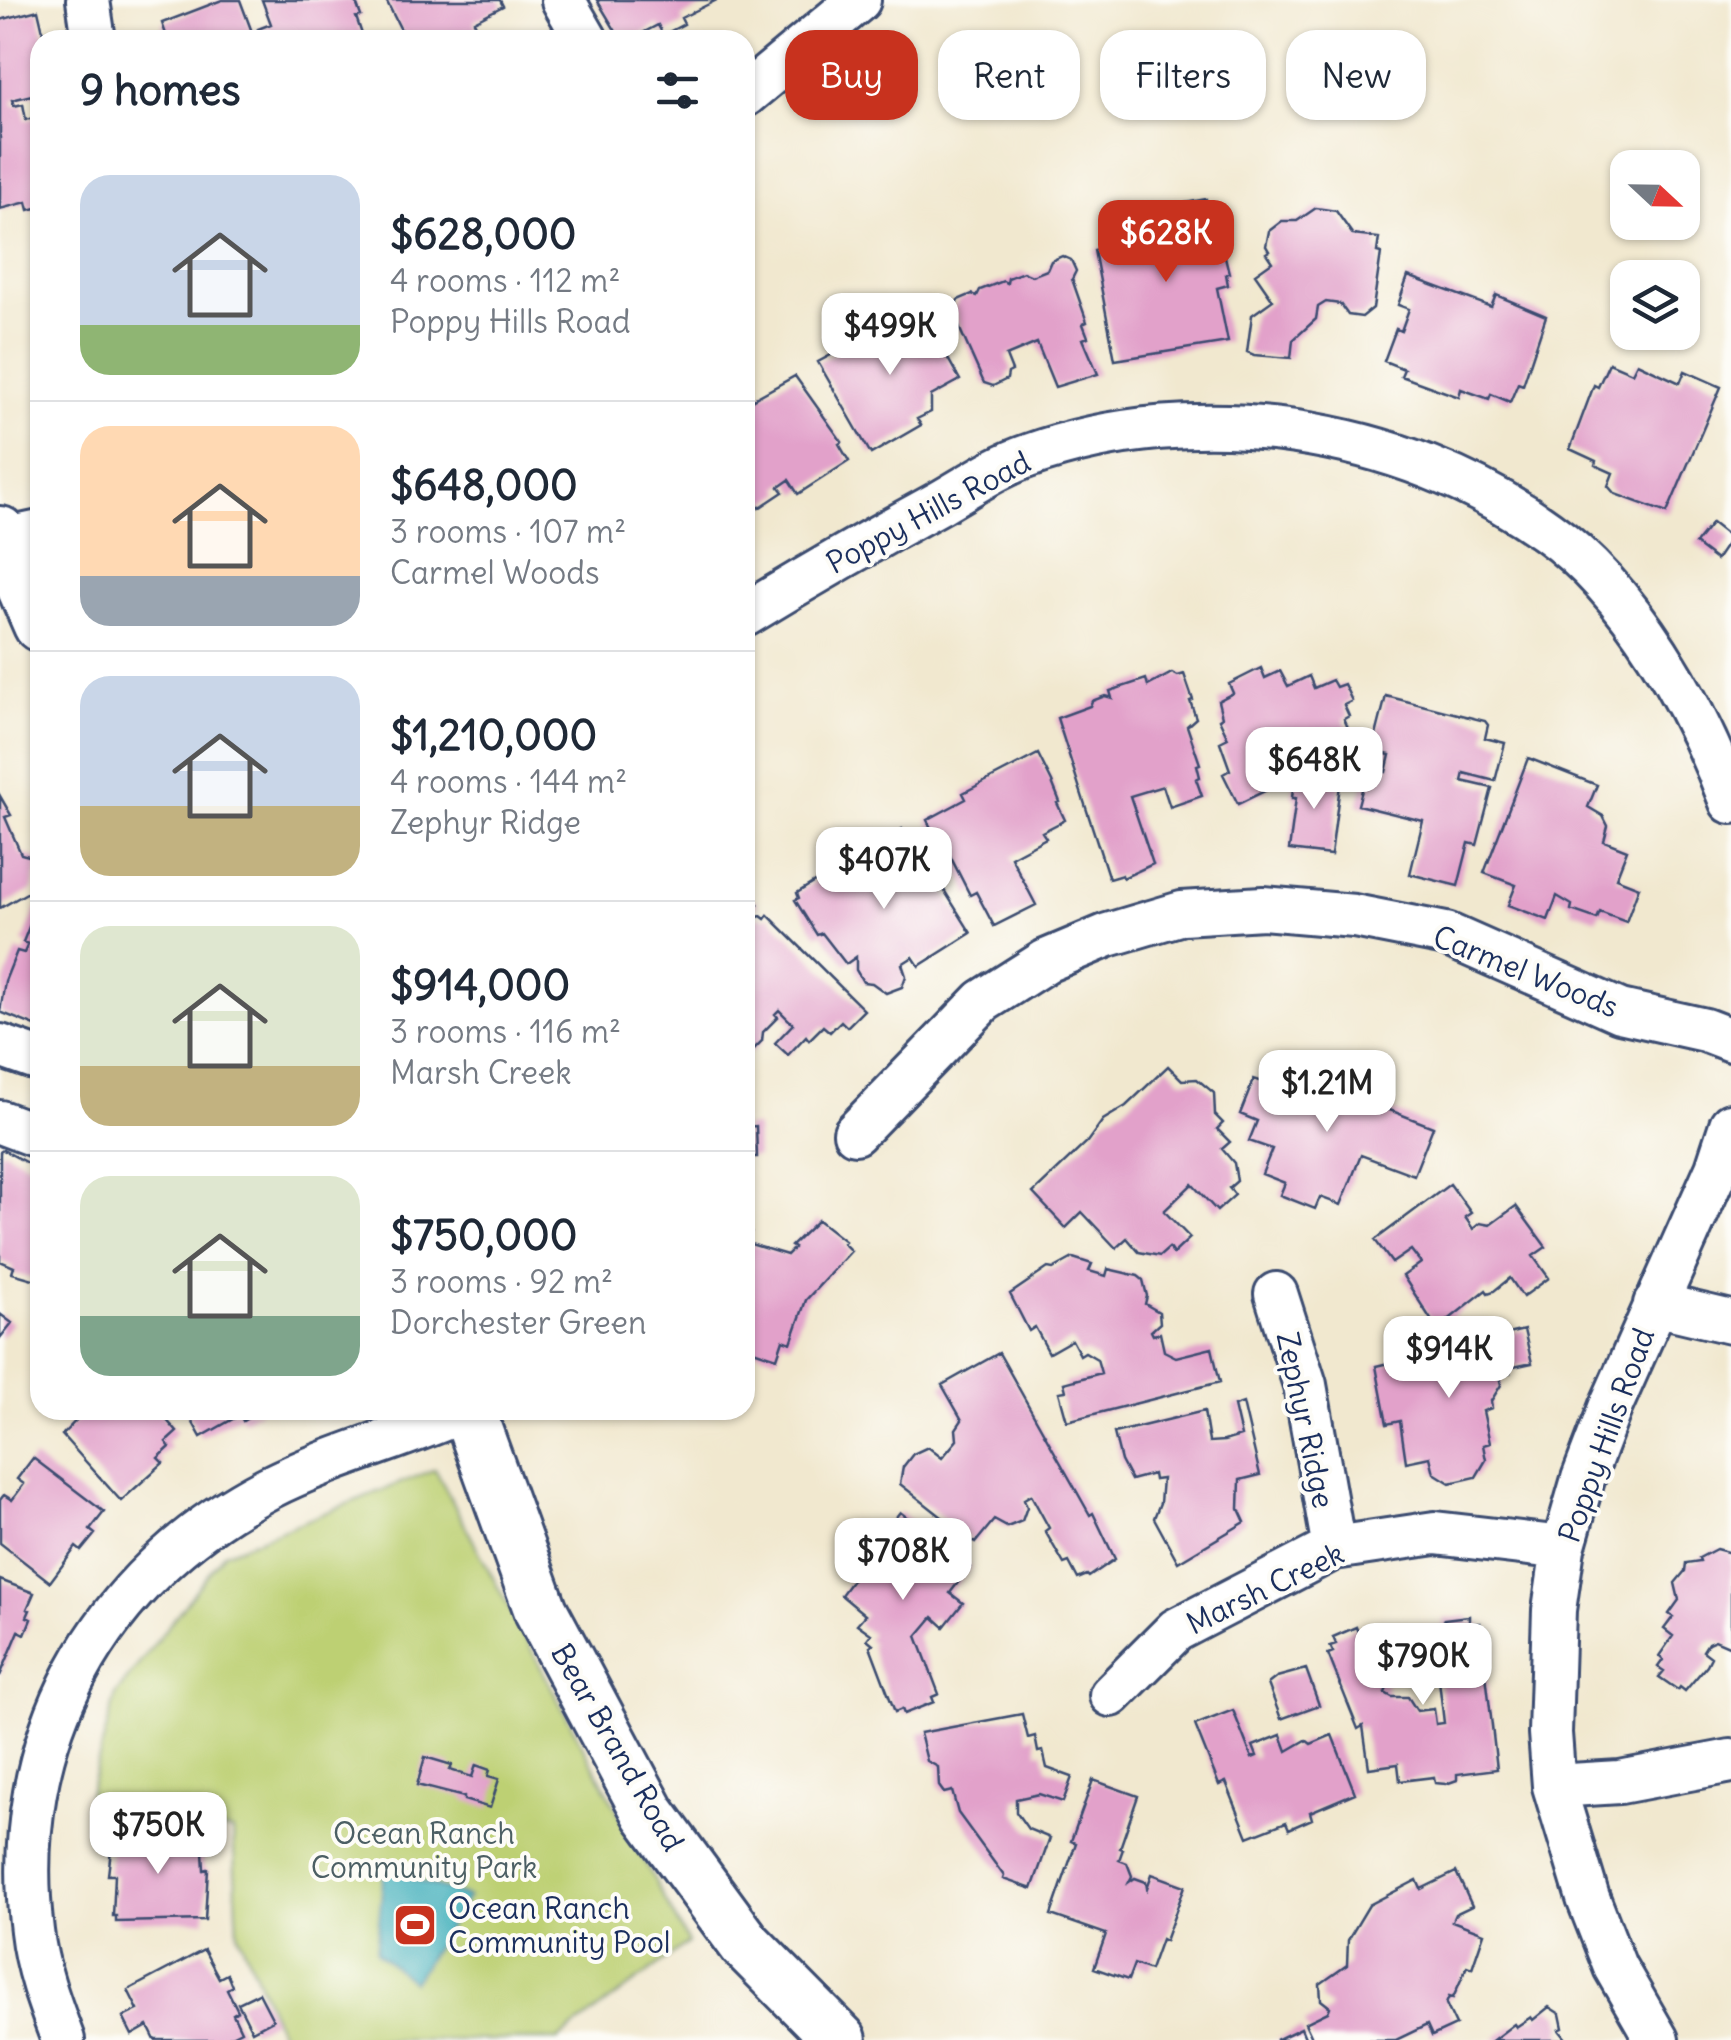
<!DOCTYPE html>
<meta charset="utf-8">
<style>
:root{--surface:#fff;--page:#f2f2f3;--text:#1f2937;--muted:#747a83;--line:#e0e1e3;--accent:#c8321e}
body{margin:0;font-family:Delius,sans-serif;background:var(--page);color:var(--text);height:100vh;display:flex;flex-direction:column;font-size:38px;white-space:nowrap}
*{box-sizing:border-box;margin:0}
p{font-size:32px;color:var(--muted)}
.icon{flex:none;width:55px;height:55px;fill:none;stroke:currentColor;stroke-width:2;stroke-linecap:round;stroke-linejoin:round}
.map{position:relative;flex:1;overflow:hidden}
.sheet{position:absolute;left:30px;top:30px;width:725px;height:1390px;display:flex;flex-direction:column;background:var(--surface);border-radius:30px;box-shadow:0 2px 8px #0004}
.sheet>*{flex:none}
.hud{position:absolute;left:785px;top:30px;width:795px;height:90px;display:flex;gap:20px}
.needle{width:65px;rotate:112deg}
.controls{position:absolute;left:1610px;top:150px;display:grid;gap:20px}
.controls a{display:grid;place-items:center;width:90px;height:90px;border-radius:20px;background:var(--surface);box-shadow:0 2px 8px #0004;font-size:50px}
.price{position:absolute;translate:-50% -85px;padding:0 22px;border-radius:20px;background:#fff;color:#222;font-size:32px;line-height:65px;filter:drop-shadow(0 2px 5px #0008)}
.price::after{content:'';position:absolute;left:50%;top:60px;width:30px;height:22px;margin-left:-15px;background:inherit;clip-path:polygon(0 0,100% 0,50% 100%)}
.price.on{background:var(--accent);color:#fff}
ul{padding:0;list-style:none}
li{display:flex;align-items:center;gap:30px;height:250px;padding:0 50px}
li+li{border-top:2px solid var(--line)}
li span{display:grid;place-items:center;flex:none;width:280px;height:200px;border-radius:30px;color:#555}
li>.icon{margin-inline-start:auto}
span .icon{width:120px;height:120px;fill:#fffc;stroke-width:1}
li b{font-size:42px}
h2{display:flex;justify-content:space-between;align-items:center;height:120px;padding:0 50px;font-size:42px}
.chip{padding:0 35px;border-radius:30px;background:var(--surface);box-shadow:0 2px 8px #0004;font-size:35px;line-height:90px}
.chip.on{background:var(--accent);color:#fff}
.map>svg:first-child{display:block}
</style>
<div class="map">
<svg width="1731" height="2040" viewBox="0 0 1731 2040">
<rect width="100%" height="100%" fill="#fdfcf7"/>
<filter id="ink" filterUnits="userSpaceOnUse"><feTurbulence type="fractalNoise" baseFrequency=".01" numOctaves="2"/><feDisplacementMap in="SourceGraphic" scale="20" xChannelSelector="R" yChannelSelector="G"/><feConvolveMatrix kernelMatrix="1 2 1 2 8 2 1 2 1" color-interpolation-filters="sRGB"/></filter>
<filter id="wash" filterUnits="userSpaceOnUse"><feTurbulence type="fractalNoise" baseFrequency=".0048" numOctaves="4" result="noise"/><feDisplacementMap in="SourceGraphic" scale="40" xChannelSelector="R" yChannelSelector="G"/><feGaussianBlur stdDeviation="2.25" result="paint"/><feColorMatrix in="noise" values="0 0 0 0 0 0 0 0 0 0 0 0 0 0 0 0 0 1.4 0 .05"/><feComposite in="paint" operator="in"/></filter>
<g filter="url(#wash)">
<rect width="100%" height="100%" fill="#f1e8cf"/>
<!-- green -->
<path fill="#bdd073" stroke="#6c8068" stroke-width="2.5" d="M435 1469 688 1943 558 2040H291L280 2032 238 1934 233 1831 86 1806 116 1694 224 1553Z"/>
<!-- water -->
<path fill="#3fafbb" stroke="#2d6f8c" stroke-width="2.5" d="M384 1869 468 1897 413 1982 376 1952Z"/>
<g id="blocks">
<!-- building -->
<path fill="#e2a1ca" d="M222 0H240L255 40H168L162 23Z
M262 0H355L361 16 356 17 364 40H262L258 29 271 24Z
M386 0H500L503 6 474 21 478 31 460 40H454L452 36 445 40H406Z
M597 0H717L681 18 684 24 663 35 658 25 629 40H621Z
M38 10 45 40H40V93L12 100 14 106 23 104 26 120 40 116V207L29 210 27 202 0 209V20Z
M1206 199 1207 208 1213 207 1229 273 1226 274 1228 285 1217 288 1228 342 1115 360 1094 250 1145 240V230L1156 226 1154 216 1176 212 1175 205Z
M1316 208 1336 211 1353 235 1379 238 1377 252 1381 253 1373 308 1362 317 1348 315 1340 304 1326 302 1318 307 1316 319 1293 340 1291 358 1254 355 1247 352 1252 315 1273 300 1255 274 1272 262 1266 253 1269 251 1266 246 1269 231 1282 221H1297Z
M1062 256 1071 260 1076 271 1072 279 1087 322 1083 324 1088 337 1083 339 1098 374 1055 387 1037 343 1006 356 1012 371 1008 373 1007 379 993 386 984 383 959 327 954 309 958 300 972 294 977 296 980 290 1003 281 1007 283 1008 278 1023 272 1032 276 1047 270 1051 261Z
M1408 276 1491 307 1496 295 1546 316 1523 385 1518 383 1510 402 1491 394 1489 399 1461 389 1459 397 1401 376 1404 369 1384 361 1396 329 1401 331 1409 309 1398 305Z
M906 307 920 309 960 380 931 396V412L917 419 921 425 871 454 818 362 876 331 878 334 890 327 892 315Z
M1609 363 1632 373 1637 363 1680 383 1685 371 1721 387 1667 513 1615 494 1608 486 1613 473 1595 465 1596 461 1570 449 1594 385 1598 387Z
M795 376 842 442 839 444 849 461 798 494 789 480 779 487 783 492 759 508 745 485V408L750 405 748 402Z
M1712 523 1731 538 1716 560 1695 544Z
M1261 668 1265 678 1280 671 1288 686 1309 676 1314 688 1332 680 1336 687 1344 684 1352 701 1344 705 1349 716 1344 719 1349 730 1337 735 1343 747 1310 763 1300 741 1254 764 1267 790 1238 804 1223 774 1230 770 1220 742 1228 738 1219 719 1222 717 1218 701 1233 693 1229 684Z
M1172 673 1178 676 1184 674 1193 700 1190 701 1196 718 1187 726 1200 764 1197 765 1200 777 1196 779 1202 796 1170 807 1163 786 1130 796 1153 864 1123 878 1122 875 1109 879 1057 718 1090 706 1092 701 1105 696 1112 698 1110 691 1146 679 1148 686Z
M1386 696 1485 721 1488 725 1485 738 1505 743 1495 781 1464 773 1462 781 1492 788 1477 845 1469 843 1458 886 1410 874 1423 821 1358 805 1368 767 1386 772 1390 755 1372 751Z
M1038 754 1052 782 1060 802 1057 803 1065 820 1042 832 1046 838 1011 857 1036 905 994 926 976 892 970 895 949 854 945 856 927 820 966 799 963 793Z
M1528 758 1597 785 1588 807 1603 816 1608 826 1604 841 1627 850 1616 878 1639 887 1626 922 1600 912 1597 919 1571 910 1572 905 1557 896 1548 920 1508 905 1516 885 1484 873Z
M1295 769 1341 777 1331 855 1289 850 1296 798H1292Z
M0 796 11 815 5 817 21 854 40 859 32 890 0 908Z
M902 829 904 833 907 831 971 933 919 966 913 957 902 964 906 976 902 987 886 993 872 983 863 982 856 970V957L846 964 822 933 817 935 795 900 799 898 797 893 824 876 827 881 875 851 873 847Z
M745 891 758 904 745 917Z
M36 909 40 911V1028L0 1012 5 981 17 951 24 953 28 944 23 942Z
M768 915 864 1010 847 1027 841 1021 830 1032 823 1026 809 1040 806 1036 788 1055 775 1043 793 1024 779 1010 775 1014 778 1017 763 1032 762 1041 751 1052 745 1053V939L748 936 745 932 755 918 761 916 765 919Z
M1168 1066 1182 1080 1197 1079 1214 1093 1215 1115 1223 1123 1217 1129 1230 1142 1222 1149 1234 1163 1237 1181 1229 1188 1235 1195 1217 1211 1192 1184 1164 1211 1190 1238 1173 1254 1169 1248 1160 1256 1139 1252 1127 1238 1116 1248 1082 1212 1066 1228 1033 1193 1087 1142 1103 1120 1126 1106Z
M1272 1068 1318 1086 1323 1075 1367 1092 1364 1100 1433 1127 1414 1175 1361 1155 1341 1205 1320 1197 1315 1209 1280 1195 1285 1183 1262 1174 1272 1149 1249 1141 1257 1121 1240 1114 1254 1079 1266 1083Z
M756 1126 757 1157H745V1127Z
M3 1150 40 1170V1281L12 1273 14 1267 0 1261V1152Z
M1450 1184 1471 1213 1465 1217 1473 1229 1480 1223 1490 1225 1516 1206 1546 1247 1533 1256 1549 1278 1523 1297 1510 1278 1494 1291 1488 1293 1486 1290 1437 1329 1403 1276 1421 1263 1411 1250 1392 1263 1375 1240Z
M818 1220 845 1241 843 1243 851 1251 806 1300 791 1343 783 1340 777 1358 750 1349 754 1334 745 1331V1230L751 1232 747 1243 787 1255 794 1248 791 1246Z
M1073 1258 1092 1264 1089 1271 1106 1276 1108 1269 1138 1276 1143 1280 1147 1296 1145 1304 1159 1312 1160 1323 1151 1331 1153 1335 1160 1333 1164 1351 1176 1357 1212 1348 1220 1382 1067 1421 1059 1392 1066 1391 1064 1383 1101 1373 1097 1359 1085 1352 1080 1355 1072 1340 1049 1353 1035 1327 1029 1331 1010 1294 1048 1268 1053 1269Z
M0 1314 12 1323 0 1338Z
M1524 1330 1532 1363 1509 1368 1510 1373 1499 1376 1501 1385 1491 1401 1492 1408 1483 1411 1490 1443 1483 1445 1486 1460 1476 1477 1450 1483 1434 1473 1430 1457 1406 1462 1400 1421 1387 1424 1376 1366Z
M999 1353 1090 1515 1093 1513 1115 1559 1089 1577 1087 1575 1078 1579 1069 1562 1064 1564 1045 1531 1049 1528 1031 1495 1024 1499 1027 1507 1022 1521 1007 1527 994 1520 975 1543 900 1484 903 1467 913 1454 928 1447 942 1458 957 1440 956 1429 962 1420 942 1385Z
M1243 1403 1260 1475 1240 1480 1239 1509 1245 1522 1178 1562 1154 1518 1160 1503 1162 1479 1154 1480 1153 1474 1131 1480 1121 1461 1114 1433 1204 1411 1209 1442 1224 1441 1241 1436 1234 1406Z
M86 1410H158L177 1432 166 1442 170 1447 158 1458 163 1463 121 1501 62 1435Z
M186 1410H261L243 1421 240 1415 201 1437Z
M33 1458 104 1512 90 1530 95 1534 81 1551 76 1547 50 1582 0 1543V1500L4 1495 12 1500 24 1484 17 1479Z
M900 1512 970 1567 950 1593 963 1603 944 1627 933 1617 917 1636 939 1694 932 1697 934 1702 904 1714 902 1709 895 1712 870 1646 873 1644 867 1639 871 1634 857 1624 865 1615 841 1595 861 1568 847 1556 873 1523 884 1532Z
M1716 1549 1731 1553V1647L1715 1640 1708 1643 1703 1651 1711 1657 1707 1665 1685 1691 1680 1687 1678 1690 1659 1677 1664 1671 1658 1667 1663 1660 1659 1656 1673 1636 1664 1629 1673 1617 1669 1614 1679 1600 1675 1583 1685 1571 1686 1563 1700 1561 1699 1558Z
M0 1580 34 1593 27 1609 30 1610 27 1617 31 1619 25 1634 19 1631 0 1676Z
M1469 1616V1624L1480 1623 1497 1769 1457 1774V1780L1446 1784 1435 1783 1434 1777 1400 1781 1398 1764 1369 1768 1363 1726 1358 1729 1328 1654 1333 1652 1330 1646 1336 1644 1333 1637 1356 1627 1359 1635 1362 1634 1377 1673 1382 1676 1387 1688 1385 1693 1392 1697H1408L1417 1711 1434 1709 1436 1724 1444 1723 1433 1629 1445 1627 1444 1619Z
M1306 1669 1319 1705 1281 1719 1268 1684 1277 1677Z
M1233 1710 1252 1758 1257 1756 1253 1746 1281 1735 1287 1751 1306 1740 1311 1744 1332 1735 1355 1793 1310 1812 1312 1819 1289 1829 1286 1822 1248 1837 1226 1782 1219 1785 1195 1725Z
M1022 1714 1028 1738 1035 1736 1038 1752 1043 1751 1047 1768 1072 1777 1063 1802 1039 1794 1016 1799V1812L1028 1829 1050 1838 1032 1889 1003 1879 1004 1876 958 1813 952 1791 944 1793 939 1786 938 1767 927 1761 920 1733Z
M425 1757 452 1765 450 1770 472 1777 476 1765 490 1770 488 1776 499 1779 490 1808 464 1800V1797L417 1785Z
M1093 1780 1138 1796 1120 1848 1123 1849 1119 1860 1127 1863 1132 1876 1129 1882 1135 1878 1146 1882 1147 1888 1152 1874 1185 1886 1165 1941 1161 1939 1150 1970 1134 1964 1128 1980 1094 1968 1106 1934 1051 1915 1076 1843 1071 1841Z
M196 1830V1851H203L204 1870 208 1869 205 1920 116 1922V1916H113L115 1875H108L113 1833Z
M1456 1872 1472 1906 1455 1914 1452 1921 1484 1933 1472 1968 1467 1966 1453 1998 1449 1997 1446 2004 1456 2025 1432 2036 1427 2025 1396 2040H1313L1305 2023 1328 2012 1330 2007 1321 2000 1320 1984 1347 1965 1348 1940 1369 1905 1417 1880 1421 1889Z
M204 1950 219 1978 227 1974 232 1986 227 1989 238 2011 233 2014 241 2031 223 2040H155L148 2026 132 2035 123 2017 138 2010 128 1990Z
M259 1993 273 2020 252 2031 238 2003Z
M1549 2007 1560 2014 1563 2028 1559 2030 1567 2040H1493L1514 2024 1516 2027 1531 2017 1533 2020Z
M1301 2028 1306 2040H1276Z"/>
</g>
</g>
<g filter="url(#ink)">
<use href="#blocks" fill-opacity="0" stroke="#3b4b6f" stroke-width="2.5"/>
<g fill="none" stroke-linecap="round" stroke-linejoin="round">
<!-- minor casing -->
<g stroke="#3b4b6f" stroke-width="48">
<path id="minor" d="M88 0 94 40
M563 0 586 40
M745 95 859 0
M3 540 40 532
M745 615C809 576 875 538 941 502 969 486 998 466 1028 456 1197 396 1401 427 1547 531 1632 591 1695 706 1731 802
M0 1046 40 1060
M0 1122 40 1137
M855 1133 983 1001 1046 961 1108 935 1182 913 1263 908 1354 916 1446 934 1620 1011 1705 1030 1731 1040
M1276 1294 1305 1385 1334 1548
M1655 1304 1731 1322
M1111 1695 1176 1630 1334 1548 1435 1533 1563 1548
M1554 1786 1620 1782 1731 1761
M63 2040C50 2005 36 1968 32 1931 8 1740 98 1576 268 1488 331 1456 400 1439 465 1410
M1657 2040 1615 1967 1588 1898 1554 1786 1550 1733 1554 1610 1563 1548 1583 1479 1610 1408 1717 1168 1731 1125"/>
</g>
<!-- tertiary casing -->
<g stroke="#3b4b6f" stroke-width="58">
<path id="tertiary" d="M0 533 40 625
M468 1410 541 1611 649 1813 745 1944 840 2040"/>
</g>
<!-- minor -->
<use href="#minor" stroke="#fff" stroke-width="42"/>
<!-- tertiary -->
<use href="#tertiary" stroke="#fff" stroke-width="52"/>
</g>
</g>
<!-- icons -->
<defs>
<g id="stadium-square" transform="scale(2.25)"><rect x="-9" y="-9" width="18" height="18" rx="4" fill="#c8321e" stroke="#fdfcf7"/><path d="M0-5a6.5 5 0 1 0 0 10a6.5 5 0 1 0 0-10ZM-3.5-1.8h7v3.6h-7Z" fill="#fff"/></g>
</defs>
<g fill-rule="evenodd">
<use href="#stadium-square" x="415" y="1925"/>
</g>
<g text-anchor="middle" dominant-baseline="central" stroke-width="8" stroke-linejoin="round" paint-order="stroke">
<!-- street labels -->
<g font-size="30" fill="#1b2f5e" stroke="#fdfcf7">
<text transform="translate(928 512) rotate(-28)">Poppy Hills Road</text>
<text transform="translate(1526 971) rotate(22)">Carmel Woods</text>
<text transform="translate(1306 1420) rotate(78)">Zephyr Ridge</text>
<text transform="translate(1606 1435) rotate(-70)">Poppy Hills Road</text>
<text transform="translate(1265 1588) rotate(-26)">Marsh Creek</text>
<text transform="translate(618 1747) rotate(60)">Bear Brand Road</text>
</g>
<!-- park labels -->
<g font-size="30" fill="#4c5f64" stroke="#fdfcf7">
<text x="424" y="1833">Ocean Ranch<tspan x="424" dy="34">Community Park</tspan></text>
</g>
<!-- poi labels -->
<g font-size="30" fill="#1b2f5e" stroke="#fdfcf7" text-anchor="start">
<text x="448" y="1908">Ocean Ranch<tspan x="448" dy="34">Community Pool</tspan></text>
</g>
</g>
</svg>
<div class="controls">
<a><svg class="needle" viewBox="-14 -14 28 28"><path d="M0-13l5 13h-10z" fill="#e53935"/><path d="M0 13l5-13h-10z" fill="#747a83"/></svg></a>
<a><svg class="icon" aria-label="layers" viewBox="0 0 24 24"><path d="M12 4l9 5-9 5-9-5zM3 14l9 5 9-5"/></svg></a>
</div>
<b class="price on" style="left:1166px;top:285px">$628K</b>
<b class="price" style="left:890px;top:378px">$499K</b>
<b class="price" style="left:1314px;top:812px">$648K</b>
<b class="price" style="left:884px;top:912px">$407K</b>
<b class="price" style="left:1327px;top:1135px">$1.21M</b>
<b class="price" style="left:1449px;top:1401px">$914K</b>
<b class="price" style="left:903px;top:1603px">$708K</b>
<b class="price" style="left:1423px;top:1708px">$790K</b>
<b class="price" style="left:158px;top:1877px">$750K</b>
<div class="hud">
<a class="chip on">Buy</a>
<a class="chip">Rent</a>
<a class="chip">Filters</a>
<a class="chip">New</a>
</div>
<section class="sheet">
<h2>9 homes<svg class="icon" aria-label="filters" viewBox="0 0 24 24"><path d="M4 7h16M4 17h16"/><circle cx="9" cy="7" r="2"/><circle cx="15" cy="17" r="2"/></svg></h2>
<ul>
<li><span style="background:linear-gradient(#c9d6e8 75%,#8fb573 0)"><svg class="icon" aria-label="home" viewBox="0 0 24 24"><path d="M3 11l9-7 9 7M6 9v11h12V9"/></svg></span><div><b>$628,000</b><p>4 rooms · 112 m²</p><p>Poppy Hills Road</p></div></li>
<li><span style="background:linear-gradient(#ffd9b3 75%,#9aa5b1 0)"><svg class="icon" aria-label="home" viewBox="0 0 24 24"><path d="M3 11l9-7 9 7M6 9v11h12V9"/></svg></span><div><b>$648,000</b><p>3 rooms · 107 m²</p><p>Carmel Woods</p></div></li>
<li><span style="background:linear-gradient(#c9d6e8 65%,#c2b280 0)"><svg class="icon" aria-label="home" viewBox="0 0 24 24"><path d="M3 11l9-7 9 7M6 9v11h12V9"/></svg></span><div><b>$1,210,000</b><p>4 rooms · 144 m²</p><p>Zephyr Ridge</p></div></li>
<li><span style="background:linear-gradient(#dfe7d0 70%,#c2b280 0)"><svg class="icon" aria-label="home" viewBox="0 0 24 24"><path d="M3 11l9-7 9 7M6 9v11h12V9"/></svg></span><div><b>$914,000</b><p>3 rooms · 116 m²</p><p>Marsh Creek</p></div></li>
<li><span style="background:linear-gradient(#dfe7d0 70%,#7fa58c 0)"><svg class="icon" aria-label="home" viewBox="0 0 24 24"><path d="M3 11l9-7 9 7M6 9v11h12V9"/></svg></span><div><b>$750,000</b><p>3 rooms · 92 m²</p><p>Dorchester Green</p></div></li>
</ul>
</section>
</div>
